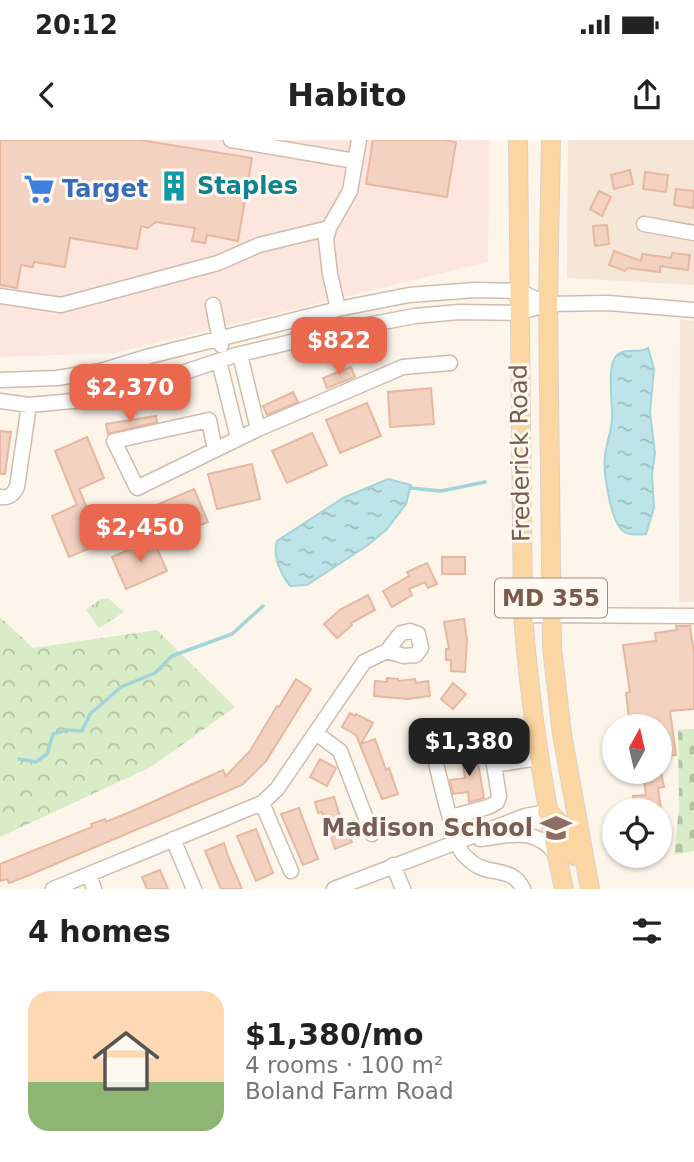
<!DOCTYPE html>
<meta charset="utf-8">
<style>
:root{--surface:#fff;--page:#f6f6f6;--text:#222;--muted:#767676;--line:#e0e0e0;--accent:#e9684e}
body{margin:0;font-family:"DejaVu Sans",sans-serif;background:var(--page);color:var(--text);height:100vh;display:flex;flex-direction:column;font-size:26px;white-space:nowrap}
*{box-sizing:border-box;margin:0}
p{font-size:23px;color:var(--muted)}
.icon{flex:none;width:38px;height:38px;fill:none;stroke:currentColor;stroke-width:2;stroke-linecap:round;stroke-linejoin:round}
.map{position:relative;height:749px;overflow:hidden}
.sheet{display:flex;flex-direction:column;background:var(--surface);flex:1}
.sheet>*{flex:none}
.needle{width:46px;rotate:8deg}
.buttons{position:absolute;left:602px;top:574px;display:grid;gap:14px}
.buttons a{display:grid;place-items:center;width:70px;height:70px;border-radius:50%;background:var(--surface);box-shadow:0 2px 5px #0004;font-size:35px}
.price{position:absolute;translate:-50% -60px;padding:0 16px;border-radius:14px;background:var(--accent);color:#fff;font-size:23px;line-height:46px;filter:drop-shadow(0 2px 4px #0008)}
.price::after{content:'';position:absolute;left:50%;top:42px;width:21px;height:16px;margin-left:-10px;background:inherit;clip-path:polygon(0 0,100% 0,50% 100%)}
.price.active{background:#222;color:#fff}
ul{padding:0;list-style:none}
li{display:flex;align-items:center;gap:21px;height:175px;padding:0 28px}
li+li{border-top:2px solid var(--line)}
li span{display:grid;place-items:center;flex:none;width:196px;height:140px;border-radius:21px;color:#555}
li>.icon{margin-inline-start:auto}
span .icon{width:84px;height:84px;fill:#fffc;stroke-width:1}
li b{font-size:30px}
h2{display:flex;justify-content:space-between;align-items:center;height:84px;padding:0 28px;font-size:30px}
.status{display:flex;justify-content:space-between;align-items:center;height:49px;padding:0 35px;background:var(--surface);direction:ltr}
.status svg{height:19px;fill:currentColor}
header{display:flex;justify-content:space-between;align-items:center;height:91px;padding:0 28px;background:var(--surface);font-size:32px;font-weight:700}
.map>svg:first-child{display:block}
</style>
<div class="status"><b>20:12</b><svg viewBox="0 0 49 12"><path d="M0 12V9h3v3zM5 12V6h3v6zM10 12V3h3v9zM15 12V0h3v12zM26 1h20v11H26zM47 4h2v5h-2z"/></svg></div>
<header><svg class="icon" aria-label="back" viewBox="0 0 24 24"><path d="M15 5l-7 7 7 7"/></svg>Habito<svg class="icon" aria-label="share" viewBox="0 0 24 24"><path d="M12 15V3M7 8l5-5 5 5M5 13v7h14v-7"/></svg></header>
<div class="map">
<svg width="694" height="749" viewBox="0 0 694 749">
<defs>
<pattern id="forest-crowns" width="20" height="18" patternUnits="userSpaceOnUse" patternTransform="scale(1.75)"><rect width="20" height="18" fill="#d8ecc7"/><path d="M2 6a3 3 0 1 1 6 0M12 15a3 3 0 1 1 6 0" fill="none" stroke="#b4c2a4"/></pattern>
<pattern id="cemetery-stones" width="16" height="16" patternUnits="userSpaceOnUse" patternTransform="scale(1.75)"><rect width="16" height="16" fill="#d8ecc7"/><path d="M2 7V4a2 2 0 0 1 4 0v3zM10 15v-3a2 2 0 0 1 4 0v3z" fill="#b4c2a4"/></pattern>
<pattern id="park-tufts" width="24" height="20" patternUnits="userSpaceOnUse" patternTransform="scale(1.75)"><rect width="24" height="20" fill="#d8ecc7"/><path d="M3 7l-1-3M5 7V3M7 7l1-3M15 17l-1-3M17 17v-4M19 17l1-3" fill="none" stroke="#b4c2a4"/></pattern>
<pattern id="water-ripples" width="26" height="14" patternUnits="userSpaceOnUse" patternTransform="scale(1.75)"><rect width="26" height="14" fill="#bde4e8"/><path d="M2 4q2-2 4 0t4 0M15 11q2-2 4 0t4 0" fill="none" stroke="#9ebcbe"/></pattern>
</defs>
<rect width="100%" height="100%" fill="#fdf5ea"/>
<!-- residential -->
<path fill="#f5e6d8" d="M568 0H694V145L567 138Z
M680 179 694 181V462H679Z"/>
<!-- commercial -->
<path fill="#fde6de" d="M0 0H489L488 122 114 213 0 217Z"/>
<!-- forest -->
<path fill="url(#forest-crowns)" d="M0 477 33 508 157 490 235 567 151 627 0 697Z"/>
<!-- cemetery -->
<path fill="url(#cemetery-stones)" d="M694 589V711L674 715 679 668 678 590Z"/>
<!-- park -->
<path fill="url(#park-tufts)" d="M108 458 124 472 99 488 86 470 99 460Z"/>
<!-- water -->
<path fill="url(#water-ripples)" stroke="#a3d4da" stroke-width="2" d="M648 208 654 228 650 273 655 313 652 334 654 368 646 394C638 395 626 396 621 389 610 377 603 331 605 316 606 303 612 291 612 278 613 264 606 224 617 215 626 207 638 214 648 208Z
M388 339 411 345 406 364 387 389 368 405 307 445 290 446C281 434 272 416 277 401L343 358Z"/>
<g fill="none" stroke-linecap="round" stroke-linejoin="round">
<!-- stream -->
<path stroke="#a3d4da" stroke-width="3.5" d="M410 348 441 351 485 342
M19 619 36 622 47 614 53 594 67 590 82 591 90 574 121 547 155 533 172 516 232 494 263 466"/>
</g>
<!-- building -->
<path fill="#f3d2c1" stroke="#e6b8a1" stroke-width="2" d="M0 0H140L252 18 238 101 207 95 205 103 192 101 195 88 156 82 148 88 141 86 137 109 70 98 65 127 34 122 33 127 21 125 17 148 0 145Z
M373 0H444L456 2 447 57 366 44Z
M630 30 633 44 614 49 611 35Z
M645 32 668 35 666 52 643 49Z
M676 49 694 51 693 68 674 65Z
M599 51 611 57 602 76 590 69Z
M607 85 609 104 595 106 593 86Z
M614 111 641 121 642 114 671 118 672 113 690 115 688 130 660 126V132L627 128 625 131 609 125Z
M351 227 355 237 327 248 323 238Z
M431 248 434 284 390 287 388 252Z
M293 252 298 262 267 275 263 266Z
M367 263 381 296 340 313 326 280Z
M156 276 157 282 108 294 106 284Z
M0 291 11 292 5 334H0Z
M312 293 327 325 287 343 272 311Z
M87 297 104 338 79 349 102 403 69 417 52 376 77 365 55 311Z
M252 324 260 359 217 369 208 334Z
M194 349 208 382 167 399 154 366Z
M153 399 167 431 126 449 112 417Z
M442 417H465V434H442Z
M427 423 437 444 428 448 425 442 409 449 412 455 392 467 383 451 409 436 407 432Z
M368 455 375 470 351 483 352 485 337 498 324 484 341 469Z
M464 479 467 500 465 532 451 531V520H446V509H449L444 482Z
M676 486H690L694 514V569L670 571 676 615 660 617V586H643V584L630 586 626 553 630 552 623 505 656 501 655 493 677 490Z
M387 538 398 539V541L415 539 416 543 428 541 430 556 408 559 374 556 375 541 387 542Z
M296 539 311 549 266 621 242 645 27 736 9 743 7 739 0 741V724L92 687 91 684 105 679 106 682 137 669 223 630 226 636 250 611 277 566 279 567Z
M453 543 466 554 453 569 441 559Z
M350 573 355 576 356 574 373 583 361 604 375 599 386 630 389 628 398 654 382 659 356 595 342 587Z
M461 609 476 611 484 658 469 662 468 652 453 654 450 640 465 638Z
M320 619 336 628 327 646 310 637Z
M643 632H661L664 647 658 648 661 670H635L633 656 646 655Z
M334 657 343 686 345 685 352 702 335 709 322 672 318 673 315 662Z
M299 668 318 719 303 725 281 674Z
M256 689 273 733 256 741 237 696Z
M224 703 228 716 242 749H221L205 711Z
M160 730 168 749H147L142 737Z"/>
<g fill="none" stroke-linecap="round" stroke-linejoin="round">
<!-- minor casing -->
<g stroke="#d0bcae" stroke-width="17">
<path id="minor" d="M231 0 355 21
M644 84 694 93
M0 156 61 165 218 123 259 105 329 88
M213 165 221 205
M338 169 330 134 326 99 329 88 350 51 359 0
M240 215 258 289
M219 221 238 298
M0 240 57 238 101 231 150 216 338 169 409 155 475 150 518 151 548 164
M0 261 29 265 84 260 140 247 236 215 346 189 415 176 459 172 518 173 548 164 608 163 694 170
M215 310 209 280 114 301 137 348 258 289 403 227 450 223
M0 357C9 358 13 355 17 347L29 265
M523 475 694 476
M316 593 340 611 372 694
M262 663 291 731
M451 677 488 667 497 662 499 656 494 625
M173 699 194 749
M480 699C512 695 535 686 557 715
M393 725 403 749
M89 734 94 749
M53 749 262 663 277 649 364 522 387 511 401 493 410 491 418 494 421 508 416 515 404 516 387 511
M334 749 525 676 547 672
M523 749C513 726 489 736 473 723 469 720 464 716 461 711 454 697 432 615 433 600L442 597 487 603 490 605 494 625 538 618"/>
</g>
<!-- major casing -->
<g stroke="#d9d1cd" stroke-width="20">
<path id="major" d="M518 0 523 475C530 568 544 658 564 749
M551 0 548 164 552 508 562 594 590 749
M547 672C564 682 569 698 575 716"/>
</g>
<!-- minor -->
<use href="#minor" stroke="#fff" stroke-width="14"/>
<!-- major -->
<use href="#major" stroke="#fcd6a2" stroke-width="18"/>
</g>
<!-- icons -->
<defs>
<g id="building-bare" transform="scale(2.415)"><path d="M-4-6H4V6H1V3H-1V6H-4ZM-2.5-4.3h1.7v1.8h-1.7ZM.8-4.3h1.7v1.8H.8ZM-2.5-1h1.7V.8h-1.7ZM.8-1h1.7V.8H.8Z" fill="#0f9aa8" stroke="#fff9f1" stroke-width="2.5" paint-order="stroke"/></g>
<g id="supermarket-bare" transform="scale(2.415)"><path d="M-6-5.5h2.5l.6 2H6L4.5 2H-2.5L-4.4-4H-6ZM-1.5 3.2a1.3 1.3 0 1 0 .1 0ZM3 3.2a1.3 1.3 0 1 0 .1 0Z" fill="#3f7fe0" stroke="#fff9f1" stroke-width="2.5" paint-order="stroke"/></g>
<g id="school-bare" transform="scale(2.415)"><path d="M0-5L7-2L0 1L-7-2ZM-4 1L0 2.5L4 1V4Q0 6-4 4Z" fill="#8d6e63" stroke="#fff9f1" stroke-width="2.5" paint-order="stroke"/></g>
</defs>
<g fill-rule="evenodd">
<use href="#building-bare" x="174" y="46"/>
<use href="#supermarket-bare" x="39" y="49"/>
<use href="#school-bare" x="556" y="688"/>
</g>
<g text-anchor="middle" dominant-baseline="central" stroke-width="6" stroke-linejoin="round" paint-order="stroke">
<!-- shield labels -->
<rect fill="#fff9f1" stroke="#a18a7e" stroke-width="2" x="495" y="438.5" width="112" height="39" rx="5"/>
<g font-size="23" font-weight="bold" fill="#795a4c">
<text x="551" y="458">MD 355</text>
</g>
<!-- culture labels -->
<g font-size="24" font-weight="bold" fill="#0d838f" stroke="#fff9f1" text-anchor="start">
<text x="197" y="46">Staples</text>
</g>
<!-- shop labels -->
<g font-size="24" font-weight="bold" fill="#366cbe" stroke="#fff9f1" text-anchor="start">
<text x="62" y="49">Target</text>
</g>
<!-- street labels -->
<g font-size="24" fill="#795a4c" stroke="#fff9f1">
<text transform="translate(520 313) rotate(-91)">Frederick Road</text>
</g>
<!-- education labels -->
<g font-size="24" font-weight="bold" fill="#785e54" stroke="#fff9f1" text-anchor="end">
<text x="533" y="688">Madison School</text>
</g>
</g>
</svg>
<div class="buttons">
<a><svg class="needle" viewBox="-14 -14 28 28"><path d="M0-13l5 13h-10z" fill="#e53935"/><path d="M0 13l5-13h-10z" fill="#767676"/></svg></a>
<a><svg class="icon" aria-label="locate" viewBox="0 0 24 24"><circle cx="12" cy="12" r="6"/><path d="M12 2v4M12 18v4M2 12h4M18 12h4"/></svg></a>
</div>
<b class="price" style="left:339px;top:237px">$822</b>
<b class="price" style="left:130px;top:284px">$2,370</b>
<b class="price" style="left:140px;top:424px">$2,450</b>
<b class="price active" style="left:469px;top:638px">$1,380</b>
</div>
<section class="sheet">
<h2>4 homes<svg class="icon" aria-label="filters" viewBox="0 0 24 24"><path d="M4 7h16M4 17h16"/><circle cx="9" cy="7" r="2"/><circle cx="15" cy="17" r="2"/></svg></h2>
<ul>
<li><span style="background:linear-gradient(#ffd9b3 65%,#8fb573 0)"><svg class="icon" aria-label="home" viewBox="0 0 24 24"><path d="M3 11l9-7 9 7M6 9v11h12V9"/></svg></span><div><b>$1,380/mo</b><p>4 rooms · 100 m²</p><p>Boland Farm Road</p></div></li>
</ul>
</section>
